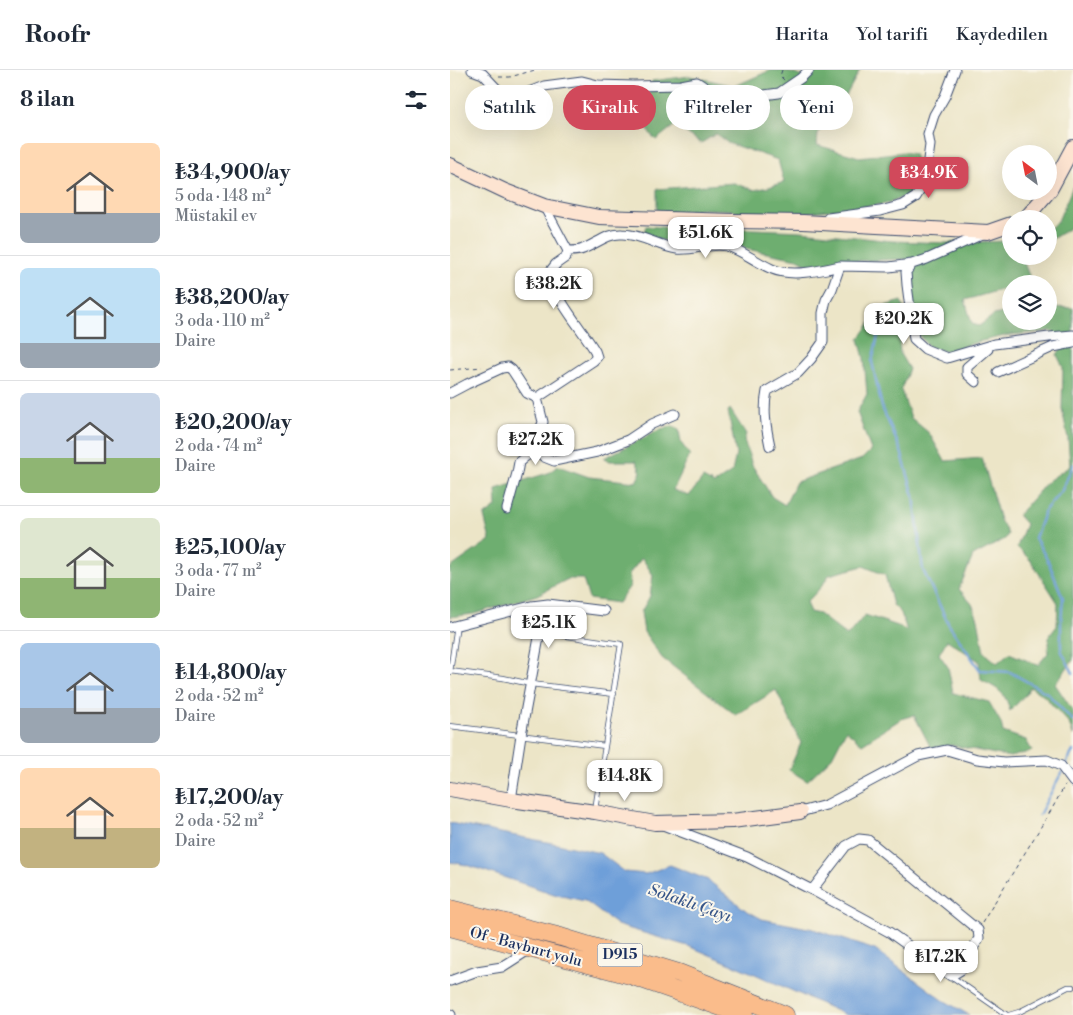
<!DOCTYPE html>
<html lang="tr">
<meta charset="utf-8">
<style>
:root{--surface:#fff;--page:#f2f2f3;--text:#1f2937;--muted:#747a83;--line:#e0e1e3;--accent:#d1495b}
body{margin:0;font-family:"Libre Bodoni",serif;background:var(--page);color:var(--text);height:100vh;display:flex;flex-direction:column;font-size:19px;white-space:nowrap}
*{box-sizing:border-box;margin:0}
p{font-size:16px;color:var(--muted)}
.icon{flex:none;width:28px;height:28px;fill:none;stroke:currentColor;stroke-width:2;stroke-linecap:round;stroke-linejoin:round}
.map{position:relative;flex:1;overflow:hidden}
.side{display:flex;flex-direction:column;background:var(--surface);width:450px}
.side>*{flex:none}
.banner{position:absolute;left:15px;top:15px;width:475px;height:45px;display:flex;gap:10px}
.needle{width:32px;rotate:328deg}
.tools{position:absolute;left:552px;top:75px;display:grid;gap:10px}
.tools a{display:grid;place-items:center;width:55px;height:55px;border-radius:50%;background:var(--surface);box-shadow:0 5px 20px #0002;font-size:25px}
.price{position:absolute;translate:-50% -42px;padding:0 11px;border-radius:10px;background:#fff;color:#222;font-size:16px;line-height:32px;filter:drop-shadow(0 1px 2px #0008)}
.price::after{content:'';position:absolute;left:50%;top:30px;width:15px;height:11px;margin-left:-8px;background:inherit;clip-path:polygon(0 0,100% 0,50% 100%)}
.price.active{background:var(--accent);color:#fff}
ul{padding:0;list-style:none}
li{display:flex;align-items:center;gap:15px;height:125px;padding:0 20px}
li+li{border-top:1px solid var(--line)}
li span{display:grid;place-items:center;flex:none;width:140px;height:100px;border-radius:8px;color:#555}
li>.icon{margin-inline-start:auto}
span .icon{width:60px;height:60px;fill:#fffc;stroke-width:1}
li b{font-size:21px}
h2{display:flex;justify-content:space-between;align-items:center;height:60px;padding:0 20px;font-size:21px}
.chip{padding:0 18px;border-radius:22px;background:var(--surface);box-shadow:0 5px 20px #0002;font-size:18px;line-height:45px}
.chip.active{background:var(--accent);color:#fff}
header{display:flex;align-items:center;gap:30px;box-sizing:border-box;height:70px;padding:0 25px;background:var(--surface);border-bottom:1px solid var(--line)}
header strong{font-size:24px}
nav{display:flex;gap:28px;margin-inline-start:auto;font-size:18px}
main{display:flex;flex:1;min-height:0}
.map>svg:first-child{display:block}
</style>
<header>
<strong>Roofr</strong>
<nav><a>Harita</a><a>Yol tarifi</a><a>Kaydedilen</a></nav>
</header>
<main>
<section class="side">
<h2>8 ilan<svg class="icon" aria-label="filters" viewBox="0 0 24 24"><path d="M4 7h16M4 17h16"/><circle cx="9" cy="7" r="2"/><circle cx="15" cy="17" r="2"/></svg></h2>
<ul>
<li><span style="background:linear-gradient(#ffd9b3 70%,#9aa5b1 0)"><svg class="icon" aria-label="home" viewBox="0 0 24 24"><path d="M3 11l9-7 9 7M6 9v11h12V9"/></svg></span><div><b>₺34,900/ay</b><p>5 oda · 148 m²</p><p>Müstakil ev</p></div></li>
<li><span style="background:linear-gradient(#bfe0f5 75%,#9aa5b1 0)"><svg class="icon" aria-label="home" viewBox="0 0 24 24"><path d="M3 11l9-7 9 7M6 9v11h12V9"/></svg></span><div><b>₺38,200/ay</b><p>3 oda · 110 m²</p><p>Daire</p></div></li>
<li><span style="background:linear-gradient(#c9d6e8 65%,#8fb573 0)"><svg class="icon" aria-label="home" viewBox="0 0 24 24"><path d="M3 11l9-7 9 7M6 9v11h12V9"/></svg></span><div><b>₺20,200/ay</b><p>2 oda · 74 m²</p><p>Daire</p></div></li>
<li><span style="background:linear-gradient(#dfe7d0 60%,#8fb573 0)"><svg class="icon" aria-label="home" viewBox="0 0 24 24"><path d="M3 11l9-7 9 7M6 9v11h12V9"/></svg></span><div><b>₺25,100/ay</b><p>3 oda · 77 m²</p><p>Daire</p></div></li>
<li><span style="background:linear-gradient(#a9c7e8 65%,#9aa5b1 0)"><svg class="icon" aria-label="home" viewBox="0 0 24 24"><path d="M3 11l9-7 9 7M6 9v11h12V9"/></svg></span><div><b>₺14,800/ay</b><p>2 oda · 52 m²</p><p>Daire</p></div></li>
<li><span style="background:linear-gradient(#ffd9b3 60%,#c2b280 0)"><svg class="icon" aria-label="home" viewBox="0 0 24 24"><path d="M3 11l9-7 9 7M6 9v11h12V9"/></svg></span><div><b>₺17,200/ay</b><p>2 oda · 52 m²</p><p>Daire</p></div></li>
</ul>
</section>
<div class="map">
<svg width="623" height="945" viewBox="0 0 623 945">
<rect width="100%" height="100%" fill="#fbf7ec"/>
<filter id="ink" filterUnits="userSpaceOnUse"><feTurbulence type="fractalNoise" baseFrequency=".02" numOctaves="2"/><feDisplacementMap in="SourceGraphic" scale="10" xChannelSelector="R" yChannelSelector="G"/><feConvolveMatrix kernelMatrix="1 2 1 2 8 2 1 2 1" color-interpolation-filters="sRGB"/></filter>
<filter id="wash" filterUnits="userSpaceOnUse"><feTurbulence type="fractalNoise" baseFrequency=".0096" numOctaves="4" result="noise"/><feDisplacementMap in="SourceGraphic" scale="20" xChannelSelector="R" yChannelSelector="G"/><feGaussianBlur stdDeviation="1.12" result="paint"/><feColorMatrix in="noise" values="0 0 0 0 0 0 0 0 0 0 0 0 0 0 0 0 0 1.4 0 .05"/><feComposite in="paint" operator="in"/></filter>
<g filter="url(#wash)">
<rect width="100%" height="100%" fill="#ece5c7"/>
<!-- forest -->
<path fill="#6eae6f" stroke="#446e66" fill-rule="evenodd" d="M321 0H331L358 8 365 0H410L387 42 368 63 367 75 409 87 453 82 464 84 469 98 458 125 435 134 352 143 309 149 280 140 252 139 207 144V119L284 113 304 120 319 117 334 112 328 90 278 73 266 64 251 73 225 55 206 70 199 62 188 44 198 28 202 11 240 6 285 16Z
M623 116V156L602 169 599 175V159L608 151Z
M196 156 222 158H278L351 161 442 171 497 173 561 171V186H587L574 193 580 208 568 214H561V217L515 230 522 254 529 256 544 245 561 241V251H599V237L623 238V590L605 614 623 641V665L619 653 594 626 580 617 576 624 560 641C555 621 548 619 531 610L529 591 497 570 489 584 498 597 503 623 539 632 551 653 553 662 576 670 582 681 560 687 501 675 481 678 464 645 451 649 412 674 396 660 382 687 357 711 339 700 351 673 326 620 286 645 212 588 194 562 191 542 200 526 203 505 192 488 179 504 180 516 168 533 139 529 133 509H118L87 525 24 544 0 547V498L40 470 34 446 47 436 46 419 98 403 108 396 139 407 186 412 191 402 186 391H160L154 388 211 359 222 356 229 360 231 373 240 385 223 420 239 426 253 408 264 414 282 402 286 384 278 341 280 339 296 364 294 370 302 395 322 427 335 435 346 412 412 389 421 380 407 342 417 324 414 288 409 269 432 237 451 231 455 240 449 266 450 284 459 299 451 320 461 348 479 363 495 391 532 388 550 450 558 464 555 469 523 486 509 519 522 534 528 549 534 582 547 593 559 583 588 595 598 583 599 566 607 556 608 533 581 491 567 477 576 454 568 445 598 411 620 396 618 368 612 339 613 297 607 285 614 273 602 261 559 265 527 272 497 282 479 277 469 265 464 239 462 206 456 189 380 192 359 195 348 189 296 179 275 166 258 164 253 171 236 175 201 168 194 162ZM413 496 435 505 443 535 451 543 457 561 448 556 415 545 397 566 369 544 360 542 356 533 372 516 379 505Z"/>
<!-- water -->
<path fill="#6e9fd9" stroke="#44679c" d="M0 753 127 778 150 783 175 802 196 804 220 795 258 810 294 839 312 849 363 859 425 880 493 930 519 945H396L305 904 241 877 167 855 135 831 107 825 17 795 0 792Z"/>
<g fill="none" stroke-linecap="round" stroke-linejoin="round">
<!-- stream -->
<path stroke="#6e9fd9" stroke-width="2.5" d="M433 243 422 292 432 337 451 381 464 426 473 500 499 555 530 600 560 602 597 623 623 651
M623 395 612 420 595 440 585 468 598 491 613 528 611 551V580L623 603
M614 697 623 681
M589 745 612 702"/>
</g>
</g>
<g filter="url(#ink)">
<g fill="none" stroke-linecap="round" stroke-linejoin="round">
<!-- lane casing -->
<g stroke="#3a4a6e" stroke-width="6">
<path id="lane" d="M90 562 171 574 145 740
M0 601 53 608 81 614 164 624
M0 602 7 555
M0 656 155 676
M501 906 557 945
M559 945 569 942 618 917H623"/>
</g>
<!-- street casing -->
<g stroke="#3a4a6e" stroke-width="11">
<path id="street" d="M22 0 33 4 49 21 66 27 94 16 132 11 148 15 184 16 231 15 247 12 256 18 291 28 329 23 351 8 359 0
M378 148 430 141 453 135 466 127 475 112 480 75 478 64 484 45 495 26 505 0
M535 163 477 189 462 194 456 202 457 215 464 269 475 279 497 288 544 274 599 267 623 265
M118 181C123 181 129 181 133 179 146 174 158 163 172 164 191 164 208 176 227 179 244 181 261 172 277 176 293 181 306 192 322 199 341 207 369 201 390 196
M548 302 603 277 623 273
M526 312 517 304V297L538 279
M0 323 17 314 52 298 58 297 62 300 77 323 87 328 93 352 85 374 90 383 94 387 104 391 147 382 178 370 202 354 225 344
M87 328 143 291 147 287 145 281C130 256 107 232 99 203L106 194 116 187 118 181 94 136
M320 376C316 357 313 340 317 321L348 303 361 289 373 272V243L376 230 382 219 390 196 439 197 462 194
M57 439 67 403 69 392 76 386 88 381
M82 536 98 534 154 541
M0 557 81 536 88 538 91 545 90 562 71 665 61 730
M350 742 376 735 468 686 497 680 527 689 554 692 597 690 611 696 623 712
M213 755 297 787 362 820 439 862 501 906 511 900 529 868 528 860 418 770 409 769 396 776 362 820
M0 911 27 901 52 897 80 879
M0 944 1 945"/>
</g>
<!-- secondary casing -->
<g stroke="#3a4a6e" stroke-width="16">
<path id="secondary" d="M0 95 55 121 94 136 149 147 284 151 353 152 538 162 561 154
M575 149 600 120 623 77
M0 719 61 730 145 742 205 753 282 751 350 742"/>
</g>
<!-- highway casing -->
<g stroke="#3a4a6e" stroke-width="19">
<path id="highway" d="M0 839 111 867 229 903 335 945
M0 857 180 905 294 945"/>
</g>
<!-- path -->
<path stroke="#3a4a6e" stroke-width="1" stroke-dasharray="4 4" stroke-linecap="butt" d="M332 0 330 6 334 10
M49 7H60L85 0
M0 300 32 297
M532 853 603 737 615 715"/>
<!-- lane -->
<use href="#lane" stroke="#fff" stroke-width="4.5"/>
<!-- street -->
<use href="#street" stroke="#fff" stroke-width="9"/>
<!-- secondary -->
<use href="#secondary" stroke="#fde4d1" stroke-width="14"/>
<!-- highway -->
<use href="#highway" stroke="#fabc8b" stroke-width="18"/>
</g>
</g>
<g text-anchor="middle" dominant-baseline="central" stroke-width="4" stroke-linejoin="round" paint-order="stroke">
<!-- shield labels -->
<rect fill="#fbf7ec" stroke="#5e6b89" stroke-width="1" x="147.5" y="873.5" width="45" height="23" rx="4"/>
<g font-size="14" font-weight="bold" fill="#1b2f5e">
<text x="170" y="885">D915</text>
</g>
<!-- street labels -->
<g font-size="15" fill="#1b2f5e" stroke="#fbf7ec">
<text transform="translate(76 877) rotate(15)">Of - Bayburt yolu</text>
</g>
<!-- water labels -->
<g font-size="16" font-style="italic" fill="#385689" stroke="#fbf7ec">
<text transform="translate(240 833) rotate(19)">Solaklı Çayı</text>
</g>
</g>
</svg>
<div class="tools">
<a><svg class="needle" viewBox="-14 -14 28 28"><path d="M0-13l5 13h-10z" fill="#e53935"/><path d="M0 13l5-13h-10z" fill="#747a83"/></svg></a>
<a><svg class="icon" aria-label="locate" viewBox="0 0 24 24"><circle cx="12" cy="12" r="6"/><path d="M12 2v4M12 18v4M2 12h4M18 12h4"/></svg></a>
<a><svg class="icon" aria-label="layers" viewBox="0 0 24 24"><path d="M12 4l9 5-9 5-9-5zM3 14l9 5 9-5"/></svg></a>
</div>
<b class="price active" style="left:479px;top:129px">₺34.9K</b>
<b class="price" style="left:256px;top:189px">₺51.6K</b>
<b class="price" style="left:104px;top:240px">₺38.2K</b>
<b class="price" style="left:454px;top:275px">₺20.2K</b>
<b class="price" style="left:86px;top:396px">₺27.2K</b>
<b class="price" style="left:99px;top:579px">₺25.1K</b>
<b class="price" style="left:175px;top:732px">₺14.8K</b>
<b class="price" style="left:491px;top:913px">₺17.2K</b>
<div class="banner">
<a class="chip">Satılık</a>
<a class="chip active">Kiralık</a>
<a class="chip">Filtreler</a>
<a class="chip">Yeni</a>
</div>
</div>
</main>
